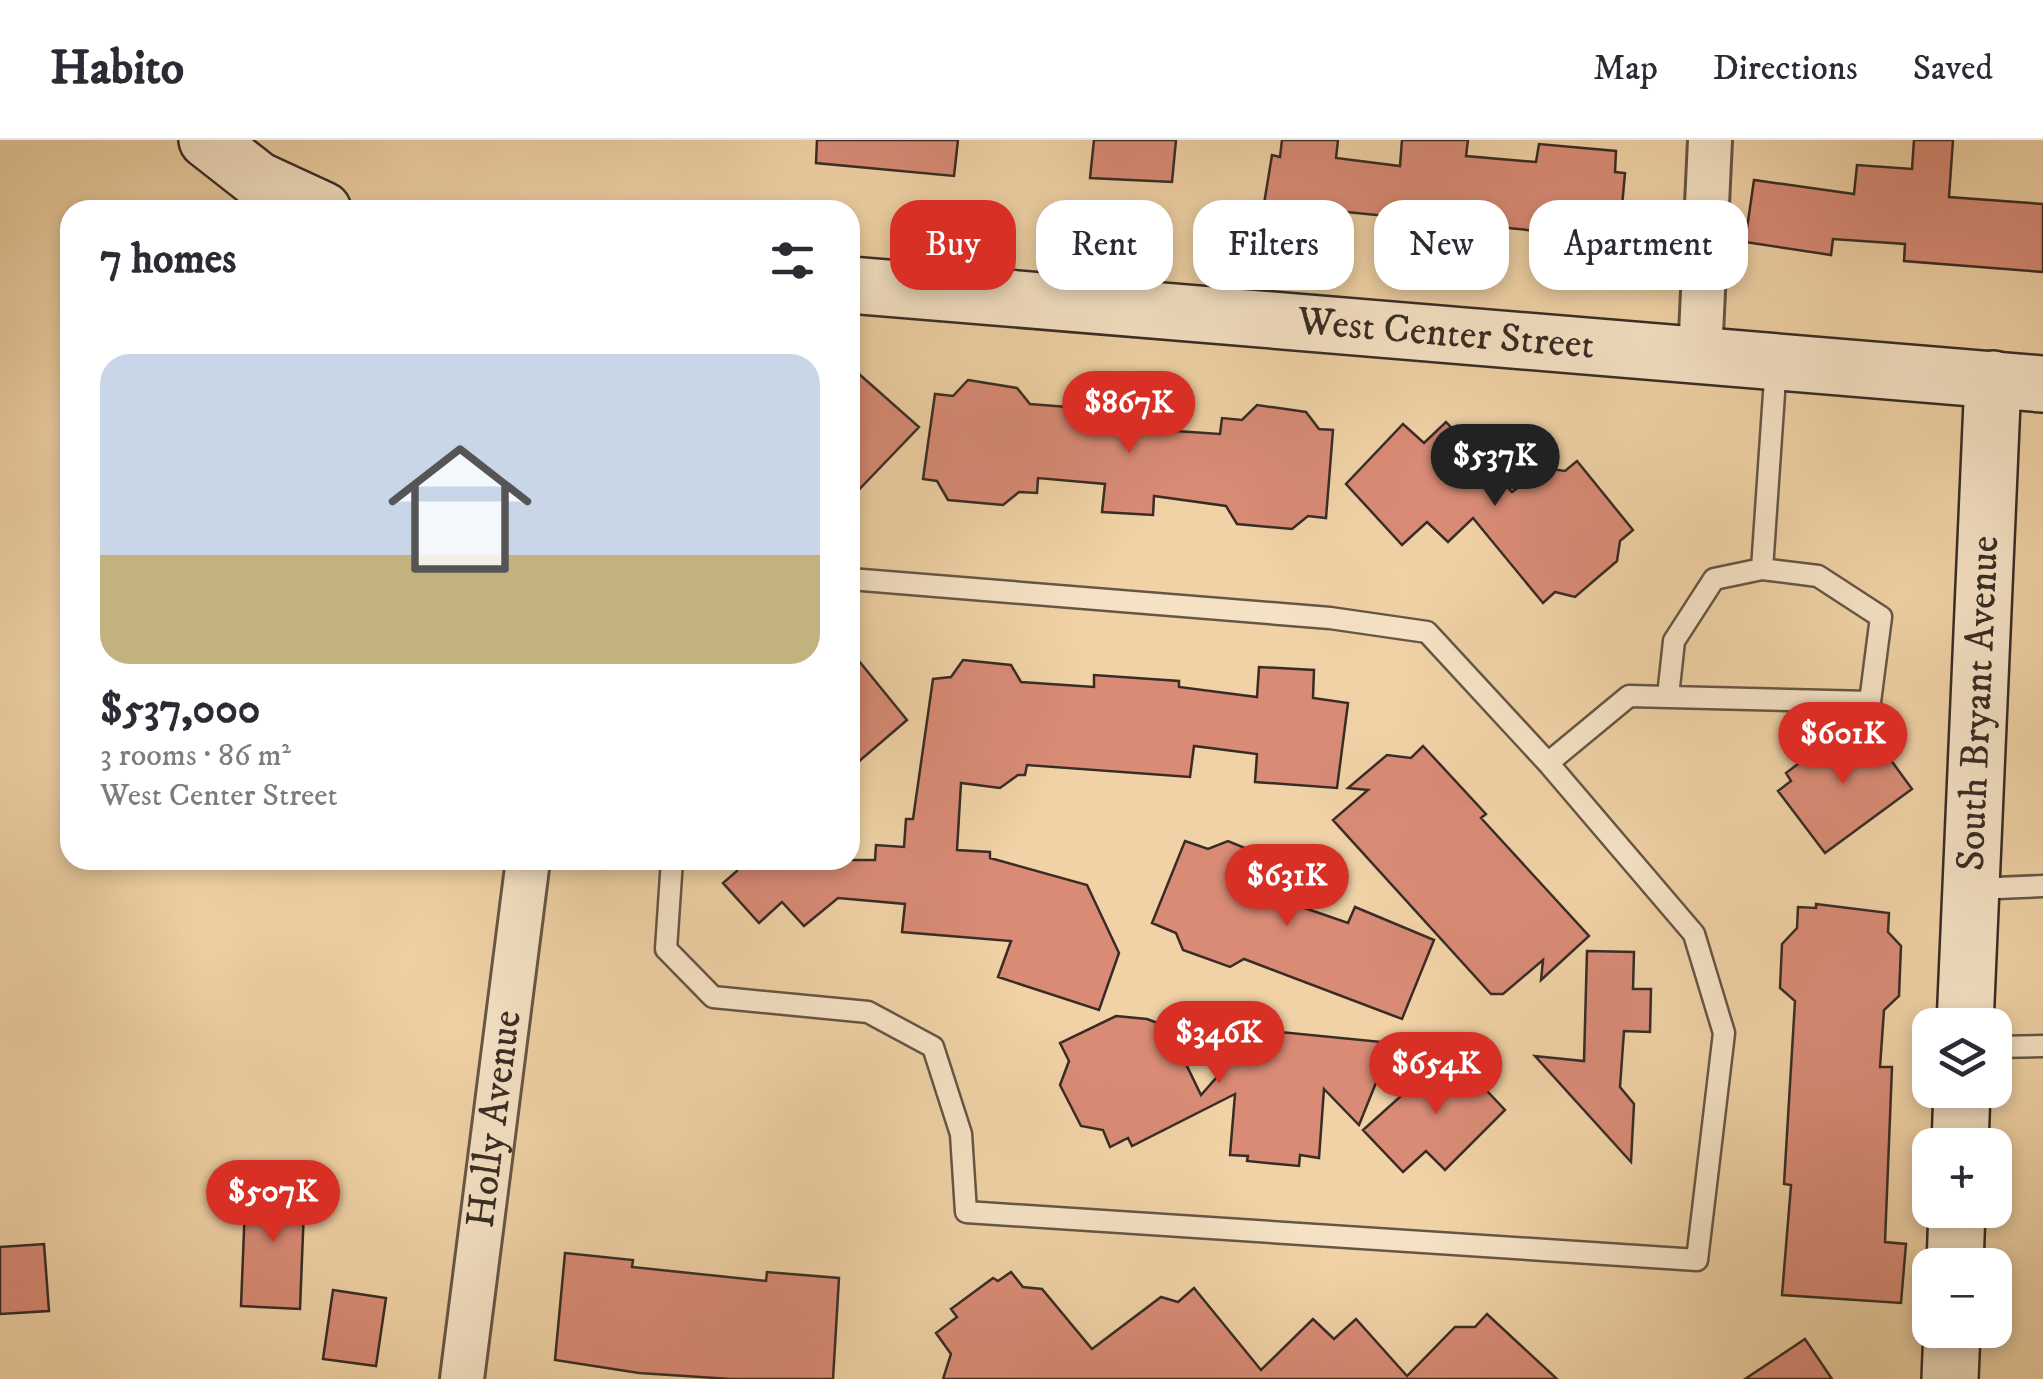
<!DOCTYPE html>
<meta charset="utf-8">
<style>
:root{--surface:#fff;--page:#f2f2f3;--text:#2b2b33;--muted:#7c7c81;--line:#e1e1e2;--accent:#d93025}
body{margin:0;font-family:"IM FELL DW Pica",serif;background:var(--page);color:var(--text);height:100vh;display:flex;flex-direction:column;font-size:38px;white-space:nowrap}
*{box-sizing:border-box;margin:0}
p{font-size:32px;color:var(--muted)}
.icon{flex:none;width:55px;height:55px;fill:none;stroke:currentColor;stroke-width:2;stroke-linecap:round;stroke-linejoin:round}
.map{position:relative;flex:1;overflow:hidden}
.sheet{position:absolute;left:60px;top:60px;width:800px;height:670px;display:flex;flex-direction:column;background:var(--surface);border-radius:30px;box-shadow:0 5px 15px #0003}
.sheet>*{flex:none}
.banner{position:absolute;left:890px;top:60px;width:950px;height:90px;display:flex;gap:20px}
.buttons{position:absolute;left:1912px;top:868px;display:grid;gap:20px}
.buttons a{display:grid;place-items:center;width:100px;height:100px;border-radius:20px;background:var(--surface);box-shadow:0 5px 15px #0003;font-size:50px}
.price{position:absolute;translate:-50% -85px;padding:0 22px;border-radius:35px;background:var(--accent);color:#fff;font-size:32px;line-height:65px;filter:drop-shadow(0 2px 5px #0008)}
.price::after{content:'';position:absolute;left:50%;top:60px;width:30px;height:22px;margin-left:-15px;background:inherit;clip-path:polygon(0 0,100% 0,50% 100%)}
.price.on{background:#222;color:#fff}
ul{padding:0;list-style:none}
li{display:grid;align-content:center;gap:20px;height:530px;padding:0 40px}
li+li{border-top:2px solid var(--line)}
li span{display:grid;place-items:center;height:310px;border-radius:30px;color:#555}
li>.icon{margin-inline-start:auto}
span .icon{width:180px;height:180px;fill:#fffc;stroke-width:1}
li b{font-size:42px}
h2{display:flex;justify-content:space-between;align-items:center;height:120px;padding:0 40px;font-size:42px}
.tag{padding:0 35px;border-radius:30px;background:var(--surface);box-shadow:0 5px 15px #0003;font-size:35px;line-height:90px}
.tag.on{background:var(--accent);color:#fff}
header{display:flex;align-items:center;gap:60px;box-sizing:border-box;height:140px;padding:0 50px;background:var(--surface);border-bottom:2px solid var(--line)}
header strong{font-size:48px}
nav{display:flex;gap:55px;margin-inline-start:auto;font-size:35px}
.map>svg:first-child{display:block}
</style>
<header>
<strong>Habito</strong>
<nav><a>Map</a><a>Directions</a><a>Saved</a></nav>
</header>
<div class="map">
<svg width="2043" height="1239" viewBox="0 0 2043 1239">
<rect width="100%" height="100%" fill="#f0d2a6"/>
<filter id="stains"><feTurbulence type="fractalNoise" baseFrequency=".002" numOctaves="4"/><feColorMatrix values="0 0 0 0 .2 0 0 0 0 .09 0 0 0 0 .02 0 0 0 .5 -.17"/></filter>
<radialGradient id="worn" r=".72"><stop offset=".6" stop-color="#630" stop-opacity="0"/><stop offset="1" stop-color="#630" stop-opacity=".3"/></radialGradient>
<!-- building -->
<path fill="#d98b76" stroke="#382c25" stroke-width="2.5" d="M817 0H958L954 36 816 23Z
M1094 0H1176L1172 42 1090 38Z
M1282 0H1338L1336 18 1400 26 1402 0H1468L1466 16 1536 22 1539 4 1616 11 1615 32 1625 33 1619 99 1264 64 1272 15 1280 17Z
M1914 0H1953L1949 57 2043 64V132L1904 121 1905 104 1833 99 1831 115 1745 102 1754 40 1854 54 1857 25 1912 29Z
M850 226 919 287 850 359Z
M968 240 1017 248 1030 264 1106 270 1107 258 1162 261 1161 290 1220 294 1222 278 1242 280 1257 265 1306 272 1319 289 1333 290 1326 378 1308 376 1292 389 1237 384 1226 366 1154 356 1153 375 1102 372 1105 344 1038 338 1037 353 1019 352 1003 365 948 360 937 341 923 339 935 254 953 256Z
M1446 282 1512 352 1544 328 1565 331 1577 321 1633 390 1620 401 1617 421 1575 457 1555 452 1543 463 1473 378 1448 402 1427 382 1402 405 1346 344 1403 284 1424 303Z
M850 510 907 580 850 629Z
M963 520 1011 525 1021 542 1094 547V535L1179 541V547L1257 557 1259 527 1314 530 1313 558 1348 563 1337 648 1255 642 1257 614 1194 606 1190 637 1027 625 1025 635H1018L1000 648 961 643 957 710 990 712V718L1087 745 1119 813 1099 870 998 837 1011 801 902 792 905 764 838 758 804 786 782 762 759 783 723 743 737 731 738 720H875L876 705 904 707 906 679H913L933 539 951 537Z
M1848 586 1854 595 1866 586 1912 649 1825 713 1778 651 1791 641 1786 633Z
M1423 606 1486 674 1481 678 1589 796 1541 840 1543 820 1503 854H1491L1333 680 1368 650 1348 648 1387 615 1411 618Z
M1185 701 1208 709 1228 701 1272 719 1279 735 1298 743 1290 763 1348 783 1355 767 1434 800 1402 879 1244 819 1230 827 1183 810 1176 793 1152 783Z
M1816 764 1889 773 1888 792 1901 806 1899 856 1884 870 1880 927H1892L1885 1102 1906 1104 1901 1163 1782 1155 1791 1045 1784 1044 1795 861 1780 848 1782 804 1797 788 1798 767 1816 768Z
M1587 811 1634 812 1633 849H1651L1650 892 1624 891 1620 947 1634 964 1631 1022 1535 916 1584 921Z
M1116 876 1147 879 1168 887 1201 955 1238 913 1239 895 1258 898 1259 890 1392 903 1359 985 1324 949 1319 1018 1300 1015 1299 1026 1247 1021 1248 1016 1230 1015 1235 954 1132 1006 1128 998 1110 1007 1103 990 1081 986 1060 945 1069 921 1060 903Z
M1450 912 1505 970 1445 1030 1426 1011 1403 1032 1363 990Z
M246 1040 305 1043 300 1169 241 1166Z
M44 1104 49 1171 0 1174V1107Z
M565 1113 633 1120 632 1127 766 1141 767 1132 839 1138 833 1239H731L639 1233 555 1220Z
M1011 1132 1023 1147 1042 1149 1092 1209 1161 1157 1178 1162 1194 1148 1261 1230 1313 1179 1334 1199 1356 1179 1407 1236 1455 1187H1475L1487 1174 1557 1239H943L951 1214 936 1193 957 1177 951 1169 993 1138 998 1141Z
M333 1150 386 1158 376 1226 323 1219Z
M1805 1199 1832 1239H1745Z"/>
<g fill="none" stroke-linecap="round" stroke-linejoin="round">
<!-- lane casing -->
<g stroke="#665645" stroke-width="25">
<path id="lane" d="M1668 556 1674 501 1714 439 1762 429
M1548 623 1629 556 1870 562 1881 477 1818 436 1762 429 1776 224
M672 720 666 809 713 857 868 872 933 907 961 994 966 1072 1697 1120 1724 893 1694 794 1548 623 1427 492 1330 478 850 439
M1973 749 2043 746
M1995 907 2043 906"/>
</g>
<!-- street casing -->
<g stroke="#665645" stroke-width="48">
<g id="street">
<path d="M1700 216 1710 0"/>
<path id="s1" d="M462 1239 528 720"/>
</g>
</g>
<!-- secondary casing -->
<g stroke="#382c25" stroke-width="60">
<g id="secondary">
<path d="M207 0 258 40 323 70"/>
<path id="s2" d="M850 145 2043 244"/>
<path id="s3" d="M1965 885 1993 239"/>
<path d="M1960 1005 1962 950"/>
<path d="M1955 1125 1957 1070"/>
<path d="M1950 1239 1952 1190"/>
</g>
</g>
<!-- lane -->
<use href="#lane" stroke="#f5e2c5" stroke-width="20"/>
<!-- street -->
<use href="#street" stroke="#f5e2c5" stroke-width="42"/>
<!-- secondary -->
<use href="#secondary" stroke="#f5e2c5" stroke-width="55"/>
</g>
<g text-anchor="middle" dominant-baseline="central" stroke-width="8" stroke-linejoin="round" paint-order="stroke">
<!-- street labels -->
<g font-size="40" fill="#382c25" stroke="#f5e2c5">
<text stroke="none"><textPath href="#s2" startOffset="598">West Center Street</textPath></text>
<text stroke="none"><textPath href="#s3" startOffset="322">South Bryant Avenue</textPath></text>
<text stroke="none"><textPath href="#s1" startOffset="262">Holly Avenue</textPath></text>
</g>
</g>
<rect width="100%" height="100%" filter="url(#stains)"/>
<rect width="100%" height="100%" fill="url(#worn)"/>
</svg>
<div class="buttons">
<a><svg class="icon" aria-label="layers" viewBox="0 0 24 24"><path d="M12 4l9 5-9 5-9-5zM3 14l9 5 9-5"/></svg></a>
<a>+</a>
<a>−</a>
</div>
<b class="price" style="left:1129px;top:316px">$867K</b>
<b class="price on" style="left:1495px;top:369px">$537K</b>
<b class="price" style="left:1843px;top:647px">$601K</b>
<b class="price" style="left:1287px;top:789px">$631K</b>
<b class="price" style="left:1219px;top:946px">$346K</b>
<b class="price" style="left:1436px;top:977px">$654K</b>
<b class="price" style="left:273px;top:1105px">$507K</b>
<div class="banner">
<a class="tag on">Buy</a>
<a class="tag">Rent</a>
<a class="tag">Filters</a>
<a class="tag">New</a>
<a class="tag">Apartment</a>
</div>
<section class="sheet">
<h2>7 homes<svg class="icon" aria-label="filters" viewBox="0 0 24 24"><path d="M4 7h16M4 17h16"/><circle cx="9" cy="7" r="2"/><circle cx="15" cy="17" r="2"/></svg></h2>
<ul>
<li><span style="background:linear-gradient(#c9d6e8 65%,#c2b280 0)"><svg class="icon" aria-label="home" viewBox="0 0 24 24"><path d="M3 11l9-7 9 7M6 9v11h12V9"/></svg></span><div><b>$537,000</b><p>3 rooms · 86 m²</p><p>West Center Street</p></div></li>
</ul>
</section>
</div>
